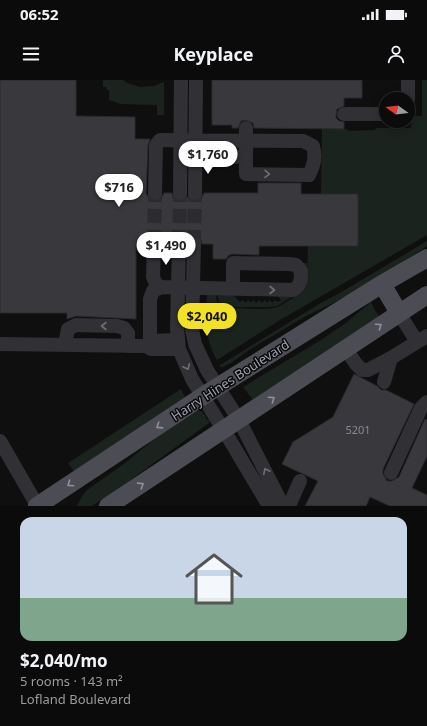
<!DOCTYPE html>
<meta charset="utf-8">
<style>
:root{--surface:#0b0b0c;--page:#141415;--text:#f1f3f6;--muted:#9a9b9d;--line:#2b2b2d;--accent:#f2e125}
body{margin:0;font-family:"Noto Sans",sans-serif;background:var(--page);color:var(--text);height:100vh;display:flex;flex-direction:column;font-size:15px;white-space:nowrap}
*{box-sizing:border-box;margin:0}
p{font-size:13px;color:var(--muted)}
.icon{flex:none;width:22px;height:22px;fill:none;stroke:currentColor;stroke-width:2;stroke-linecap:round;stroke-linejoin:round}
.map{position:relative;height:426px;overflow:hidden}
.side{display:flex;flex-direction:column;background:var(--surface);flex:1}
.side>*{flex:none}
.needle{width:26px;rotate:285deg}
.buttons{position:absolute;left:379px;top:12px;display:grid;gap:8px}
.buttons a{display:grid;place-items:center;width:36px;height:36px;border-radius:50%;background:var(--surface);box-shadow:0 2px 10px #0003,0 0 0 1px var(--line);font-size:20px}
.price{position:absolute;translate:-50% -34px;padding:0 9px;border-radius:14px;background:#fff;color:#222;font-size:13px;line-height:26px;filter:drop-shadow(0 1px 2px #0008)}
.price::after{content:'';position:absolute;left:50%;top:24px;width:12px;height:9px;margin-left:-6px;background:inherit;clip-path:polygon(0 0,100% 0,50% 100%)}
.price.active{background:var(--accent);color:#111}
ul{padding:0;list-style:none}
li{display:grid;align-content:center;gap:8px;height:212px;padding:0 20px}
li span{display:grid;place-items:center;height:124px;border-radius:12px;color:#555}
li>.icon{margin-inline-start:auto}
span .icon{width:72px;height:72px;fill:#fffc;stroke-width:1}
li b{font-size:17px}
.status{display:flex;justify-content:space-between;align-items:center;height:28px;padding:0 20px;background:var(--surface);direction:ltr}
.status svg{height:11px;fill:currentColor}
header{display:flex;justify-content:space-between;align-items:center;height:52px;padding:0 20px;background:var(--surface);font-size:18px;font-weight:700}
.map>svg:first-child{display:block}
</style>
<div class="status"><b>06:52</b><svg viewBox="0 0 49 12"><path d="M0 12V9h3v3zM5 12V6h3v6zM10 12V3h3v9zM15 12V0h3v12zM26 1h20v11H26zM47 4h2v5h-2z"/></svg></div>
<header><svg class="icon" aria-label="menu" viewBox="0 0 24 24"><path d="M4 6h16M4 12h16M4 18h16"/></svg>Keyplace<svg class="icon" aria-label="person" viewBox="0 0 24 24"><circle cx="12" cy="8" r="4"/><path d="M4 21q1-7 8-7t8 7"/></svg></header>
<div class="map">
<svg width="427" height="426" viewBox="0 0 427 426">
<rect width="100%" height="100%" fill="#0f0f10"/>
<!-- green -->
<path fill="#1b231e" d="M103 0H123L127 3 140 7 154 6 164 2V35H157V25L121 24 109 20V10H107L106 7H103Z
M422 0H427V155L280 240 217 280C204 259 206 237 207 213H216C216 220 217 225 223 227 235 228 262 230 274 228 283 226 305 211 307 202L308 166H357L358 114H321L322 49H347L348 51 375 50 376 48H411L412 36H422Z
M427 161V166L360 210 306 236 249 270 231 283 223 287H220V285L319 224 338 214Z
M299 183H307V201L298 213 277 226 269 227H225L219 222 217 213 233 215 240 222 243 220 246 223 248 220 251 222 254 220 256 223 259 220 262 223 265 220 267 223 270 220 272 223 275 220 278 222 281 220 277 215 290 214Z
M371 222 374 229 380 237 253 320 243 307 321 260 347 242Z
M181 309 185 317 182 321 74 392 68 383Z
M200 329 206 337V339L209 340V343L129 401 92 426H77L82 416 87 410 125 383 163 352Z"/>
<!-- building -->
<path fill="#39393d" stroke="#2a292c" d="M0 0H76V36L135 37V59H150L148 65 146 113 148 117 151 120 155 121 159 120 162 117 164 113H172L173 118 180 121 184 120 187 117 191 120 199 121 202 117 204 113H258V103H301V114H358V166H259V175L233 174 229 175 226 179H213V164H202L201 160 198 157 190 156 187 160 183 157 179 156 172 159 170 164H162V160L159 157 154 156 147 159 145 164H136V239L76 236 67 239V233H0Z
M212 0H362V18H344V26L337 29 336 34V38L339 41 344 42V49L254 48 253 43 246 40 241 41 238 48H232V45H212Z
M354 294 377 306 381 310H386L414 324 383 389V394L387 401H392L399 397 425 339 427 340V376L412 408 427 415V426H390L370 417 366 426H305L318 401 282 384 293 362 333 337Z"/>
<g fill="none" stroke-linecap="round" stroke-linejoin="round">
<!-- minor-tunnel -->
<path stroke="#2c2c30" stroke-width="14" stroke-dasharray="14 7" stroke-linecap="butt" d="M154 164 155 113
M179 164 180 113
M194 164 195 113"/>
<!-- minor -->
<path stroke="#303035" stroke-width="14" d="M408 19V0
M344 34H386
M187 76 246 77
M155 113 156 65 160 60 303 61 313 66C316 77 314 85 309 95L246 94C246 79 246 63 246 48
M180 113 181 0
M195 113 196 0
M154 164 153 197 156 204 161 207
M179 164 177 248 179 269 192 299 231 362 269 426
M194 164 192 249 195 264 207 290 239 340 283 426
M177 260 150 261 146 266 151 269H179
M150 261V219L153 211 161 207 293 210C301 206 301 199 301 191L296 185 289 184 233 183V208
M417 262 427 256
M0 264 146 266
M65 265 68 249 76 245 117 246 124 248 128 253V266
M346 269 356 284 362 290H368L391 278
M384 302 391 278 417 262 399 233
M0 361 37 425
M391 393 421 328 427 322
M289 426 300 401"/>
<!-- major -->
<path stroke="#4c4c54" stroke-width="18" d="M382 204 399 233
M37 426 203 316 382 204 427 178
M108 426 427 215"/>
</g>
<!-- one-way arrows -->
<defs><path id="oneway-chevron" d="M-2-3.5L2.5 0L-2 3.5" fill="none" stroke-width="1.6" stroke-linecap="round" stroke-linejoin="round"/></defs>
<g stroke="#6e6e79">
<use href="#oneway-chevron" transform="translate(267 94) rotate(1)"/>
<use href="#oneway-chevron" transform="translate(272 210)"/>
<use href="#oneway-chevron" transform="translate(104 246) rotate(-180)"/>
<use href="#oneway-chevron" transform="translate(187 287) rotate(65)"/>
<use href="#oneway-chevron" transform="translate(266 391) rotate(-117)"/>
</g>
<g stroke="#8f909e">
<use href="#oneway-chevron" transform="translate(379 246) rotate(-34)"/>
<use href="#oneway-chevron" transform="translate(272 319) rotate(-34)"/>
<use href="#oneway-chevron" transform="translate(159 346) rotate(147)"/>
<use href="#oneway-chevron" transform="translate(70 404) rotate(146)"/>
<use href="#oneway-chevron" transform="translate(141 405) rotate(-33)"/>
</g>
<g text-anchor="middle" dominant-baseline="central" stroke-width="3" stroke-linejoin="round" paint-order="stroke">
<!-- number labels -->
<g font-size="11" fill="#868794">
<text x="358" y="349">5201</text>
</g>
<!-- street labels -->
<g font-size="13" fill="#a0a1b1" stroke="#0a0a0b">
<text transform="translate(230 300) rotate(-33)">Harry Hines Boulevard</text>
</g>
</g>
</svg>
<div class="buttons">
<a><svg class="needle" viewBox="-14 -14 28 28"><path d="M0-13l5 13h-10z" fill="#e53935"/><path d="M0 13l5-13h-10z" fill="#9a9b9d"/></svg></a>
</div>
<b class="price" style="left:208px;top:95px">$1,760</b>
<b class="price" style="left:119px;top:128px">$716</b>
<b class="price" style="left:166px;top:186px">$1,490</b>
<b class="price active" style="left:207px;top:257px">$2,040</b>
</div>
<section class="side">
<ul>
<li><span style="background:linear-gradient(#c9d6e8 65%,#7fa58c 0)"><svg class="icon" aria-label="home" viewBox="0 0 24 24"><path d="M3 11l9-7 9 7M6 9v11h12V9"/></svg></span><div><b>$2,040/mo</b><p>5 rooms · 143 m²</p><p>Lofland Boulevard</p></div></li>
</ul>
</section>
